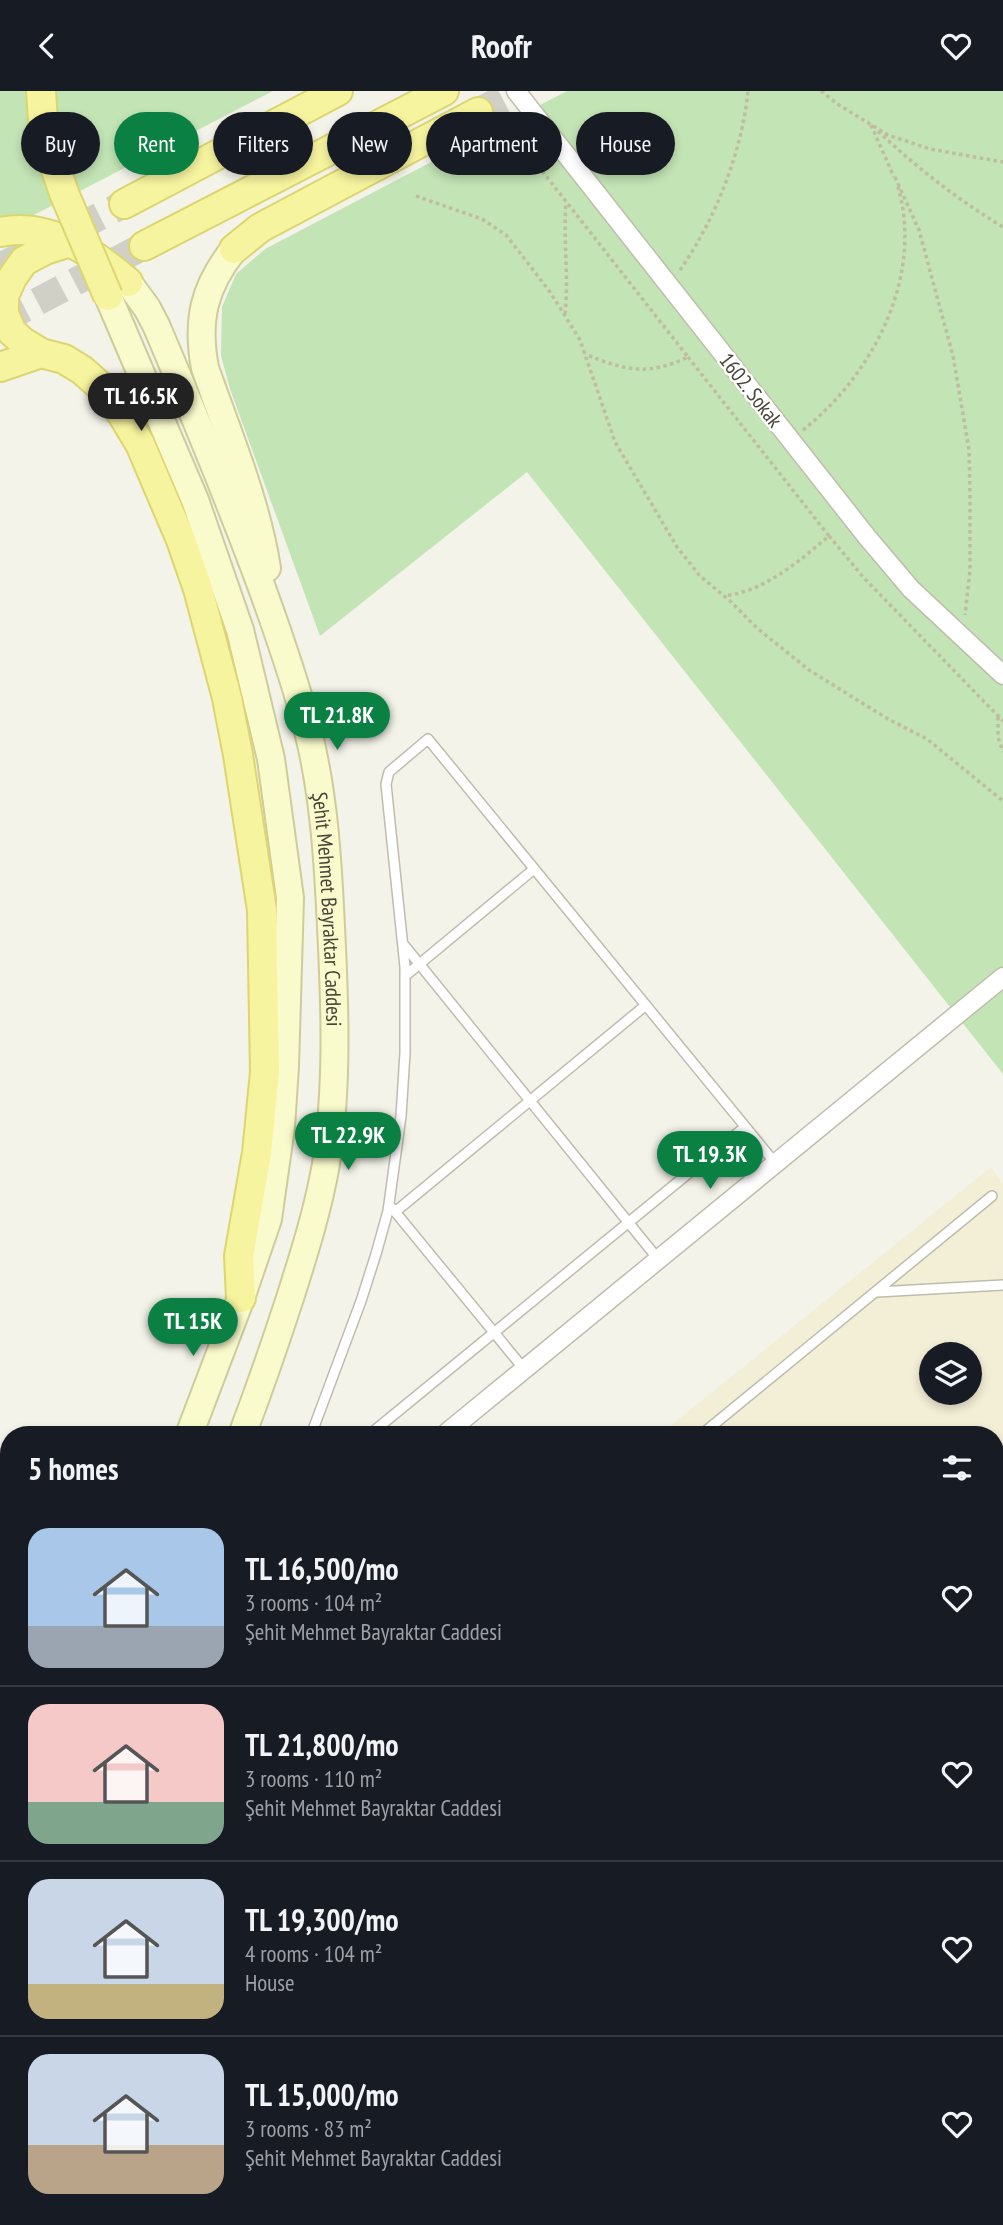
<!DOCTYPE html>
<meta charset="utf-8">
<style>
:root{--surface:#171b24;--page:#20242c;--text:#f1f3f6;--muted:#9ea1a6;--line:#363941;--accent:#0b8043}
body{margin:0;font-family:"PT Sans Narrow",sans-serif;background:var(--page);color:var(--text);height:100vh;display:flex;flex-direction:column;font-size:26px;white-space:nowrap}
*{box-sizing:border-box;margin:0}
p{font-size:23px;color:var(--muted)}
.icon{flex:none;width:38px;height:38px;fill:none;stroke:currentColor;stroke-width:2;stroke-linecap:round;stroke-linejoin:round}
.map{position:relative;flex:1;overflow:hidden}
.details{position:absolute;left:0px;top:1335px;width:1004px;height:800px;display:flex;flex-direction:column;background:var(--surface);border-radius:28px 28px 0 0;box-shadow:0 4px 10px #0003}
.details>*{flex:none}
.top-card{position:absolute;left:21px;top:21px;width:962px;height:63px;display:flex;gap:14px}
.tools{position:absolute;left:919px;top:1251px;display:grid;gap:14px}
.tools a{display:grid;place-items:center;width:63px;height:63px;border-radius:50%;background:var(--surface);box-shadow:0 4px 10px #0003;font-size:35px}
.price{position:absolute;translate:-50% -60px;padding:0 16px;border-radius:24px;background:var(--accent);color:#fff;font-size:23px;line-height:46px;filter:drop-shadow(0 2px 4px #0008)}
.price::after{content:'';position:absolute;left:50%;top:42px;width:21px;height:16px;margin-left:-10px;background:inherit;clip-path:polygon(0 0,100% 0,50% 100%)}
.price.on{background:#222;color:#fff}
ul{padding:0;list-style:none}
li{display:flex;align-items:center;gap:21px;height:175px;padding:0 28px}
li+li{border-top:2px solid var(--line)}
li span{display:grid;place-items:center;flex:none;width:196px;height:140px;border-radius:21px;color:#555}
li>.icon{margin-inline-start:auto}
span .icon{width:84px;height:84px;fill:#fffc;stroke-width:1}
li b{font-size:30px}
h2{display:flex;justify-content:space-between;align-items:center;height:84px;padding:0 28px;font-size:30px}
.pill{padding:0 24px;border-radius:32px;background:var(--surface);box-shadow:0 4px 10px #0003;font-size:24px;line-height:63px}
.pill.on{background:var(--accent);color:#fff}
header{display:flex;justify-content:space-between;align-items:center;height:91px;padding:0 28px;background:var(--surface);font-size:32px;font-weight:600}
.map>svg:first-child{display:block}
</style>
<header><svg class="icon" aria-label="back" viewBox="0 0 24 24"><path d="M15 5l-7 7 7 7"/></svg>Roofr<svg class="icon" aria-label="heart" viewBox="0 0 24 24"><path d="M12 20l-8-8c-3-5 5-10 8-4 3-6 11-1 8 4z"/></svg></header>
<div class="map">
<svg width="1003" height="2134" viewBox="0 0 1003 2134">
<rect width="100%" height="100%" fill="#f3f3e9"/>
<!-- residential -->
<path fill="#e7e6d8" d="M996 1934 1003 1940V2134H0V2014L9 1991V2126H996Z"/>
<!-- commercial -->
<path fill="#f3efd6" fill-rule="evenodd" d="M991 1076 1003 1093V1924L996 1918V1344H659ZM931 1264H970V1302H931Z"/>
<!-- green -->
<path fill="#c3e4b5" d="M0 0H273L28 127 0 126Z
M567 0H1003V983L527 381 320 545 230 298 221 265 222 216 236 183 265 158Z"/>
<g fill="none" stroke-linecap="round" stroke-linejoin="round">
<!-- primary-tunnel -->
<path stroke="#d1d0c6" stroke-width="28" stroke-dasharray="28 14" stroke-linecap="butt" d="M478 21 518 0
M0 176 124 113
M0 230 144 155"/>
<!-- service casing -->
<g stroke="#bebdad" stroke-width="12">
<path id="service" d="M404 854 658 1168
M405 885 534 778
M392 1117 524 1278
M395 1121 646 914
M877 1201 1003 1194
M311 1344 361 1210 376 1163 388 1120 401 1025 405 962V876L386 693 389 681 428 648 775 1072
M369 1344 745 1036
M701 1344 992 1105
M996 1778 1003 1772"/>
</g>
<!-- minor casing -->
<g stroke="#bebdad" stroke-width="21">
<path id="minor" d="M516 0 867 446 911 498 1003 584
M444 1344 1003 886
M996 1953 1003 1958
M996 2031 1003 2025
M215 2126 222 2134
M840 2126 847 2134
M872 2134 881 2126"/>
</g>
<!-- secondary casing -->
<g stroke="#cdcc9a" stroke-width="30">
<g id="secondary">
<path d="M234 158C204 196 196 229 205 277 228 343 256 408 267 477"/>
<path id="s1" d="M128 191 147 217 156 234C193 321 229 408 262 497 279 544 296 592 308 640 324 704 328 771 331 836 335 915 338 995 326 1073 318 1119 304 1163 290 1207 275 1253 259 1299 242 1344"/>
<path d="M108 205 195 409 240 539 271 668 290 807 285 975 281 1036 268 1128 241 1207 189 1344"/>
<path d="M0 1825 9 1803"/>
<path d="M0 1951 9 1929"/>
</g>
</g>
<!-- primary casing -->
<g stroke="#dbd670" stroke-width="32">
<path id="primary" d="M41 0 44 44 64 102
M124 113 338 0
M0 141C49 131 93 161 128 191
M70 151 45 159 24 170 12 187 4 205V223L12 241 23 251 41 262 64 268 82 279 99 294 122 323 140 353 181 449 198 498 227 607 238 664 262 819 265 981 257 1062 239 1165 241 1207
M144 155 444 0
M234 158 260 137 478 21
M0 276 41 262"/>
</g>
<!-- path -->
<path stroke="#bfbc9f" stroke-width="3.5" stroke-dasharray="3.5 3.5" stroke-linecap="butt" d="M821 0 839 14 888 44 930 58 1003 71
M499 25 688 266C647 285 627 280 585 263
M871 34 894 86
M878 40C917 77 957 108 1003 136
M895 86 919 139 953 265 961 311 969 359 970 401V480L965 524
M416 105 482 128 506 144 527 171 550 201 580 249 615 351 677 456 700 485 729 509 758 538 809 579 888 628 927 648 1003 710
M680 179C715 129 742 61 748 0
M565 223C569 186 563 149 566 112
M688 266 829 445C798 471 765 500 724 505
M803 339C873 284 924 185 898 96
M829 445 864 487 1003 630
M998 626V646L1003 661"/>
<!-- service -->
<use href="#service" stroke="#fff" stroke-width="9"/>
<!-- minor -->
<use href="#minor" stroke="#fff" stroke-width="18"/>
<!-- secondary -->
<use href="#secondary" stroke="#fafbcc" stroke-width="26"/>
<!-- primary -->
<use href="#primary" stroke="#f7f49f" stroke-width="28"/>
<!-- primary-bridge casing -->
<g stroke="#dbd670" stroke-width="32" stroke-linecap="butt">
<path id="primary-bridge" d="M64 102 108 205"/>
</g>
<!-- primary-bridge -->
<use href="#primary-bridge" stroke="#f7f49f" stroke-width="28"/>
</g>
<g text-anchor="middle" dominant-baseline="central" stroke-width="5" stroke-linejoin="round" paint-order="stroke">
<!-- street labels -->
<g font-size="21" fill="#474538" stroke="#fff">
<text transform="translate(751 299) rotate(52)">1602. Sokak</text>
<text stroke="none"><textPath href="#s1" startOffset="665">Şehit Mehmet Bayraktar Caddesi</textPath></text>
</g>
</g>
</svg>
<div class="tools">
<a><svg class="icon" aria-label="layers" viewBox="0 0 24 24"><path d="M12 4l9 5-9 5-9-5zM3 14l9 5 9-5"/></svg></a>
</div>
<b class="price on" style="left:141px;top:342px">TL 16.5K</b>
<b class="price" style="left:337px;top:661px">TL 21.8K</b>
<b class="price" style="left:348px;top:1081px">TL 22.9K</b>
<b class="price" style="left:710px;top:1100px">TL 19.3K</b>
<b class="price" style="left:193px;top:1267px">TL 15K</b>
<div class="top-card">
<a class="pill">Buy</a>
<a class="pill on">Rent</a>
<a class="pill">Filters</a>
<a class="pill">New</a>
<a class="pill">Apartment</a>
<a class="pill">House</a>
</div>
<section class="details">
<h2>5 homes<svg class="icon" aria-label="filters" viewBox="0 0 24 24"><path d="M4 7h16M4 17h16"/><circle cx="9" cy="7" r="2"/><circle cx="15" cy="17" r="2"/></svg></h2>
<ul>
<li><span style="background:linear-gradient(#a9c7e8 70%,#9aa5b1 0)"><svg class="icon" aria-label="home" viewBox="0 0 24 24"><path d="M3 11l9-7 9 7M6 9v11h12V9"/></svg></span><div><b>TL 16,500/mo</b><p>3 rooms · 104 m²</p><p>Şehit Mehmet Bayraktar Caddesi</p></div><svg class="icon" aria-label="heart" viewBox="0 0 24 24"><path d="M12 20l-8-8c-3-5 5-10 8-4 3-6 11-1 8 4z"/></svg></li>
<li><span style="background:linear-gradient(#f6c9c9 70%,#7fa58c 0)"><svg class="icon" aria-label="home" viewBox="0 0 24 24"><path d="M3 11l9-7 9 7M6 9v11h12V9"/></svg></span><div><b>TL 21,800/mo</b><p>3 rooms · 110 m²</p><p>Şehit Mehmet Bayraktar Caddesi</p></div><svg class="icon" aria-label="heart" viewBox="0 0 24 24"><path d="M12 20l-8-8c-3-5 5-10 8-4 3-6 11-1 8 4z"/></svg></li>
<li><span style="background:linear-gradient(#c9d6e8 75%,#c2b280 0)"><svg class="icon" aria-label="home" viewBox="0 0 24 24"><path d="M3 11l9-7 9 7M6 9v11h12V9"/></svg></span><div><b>TL 19,300/mo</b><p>4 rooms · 104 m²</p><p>House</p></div><svg class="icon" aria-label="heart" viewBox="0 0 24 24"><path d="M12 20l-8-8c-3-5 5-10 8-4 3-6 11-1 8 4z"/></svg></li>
<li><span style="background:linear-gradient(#c9d6e8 65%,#b9a48a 0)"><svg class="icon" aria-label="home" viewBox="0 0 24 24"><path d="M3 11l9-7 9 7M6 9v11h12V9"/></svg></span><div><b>TL 15,000/mo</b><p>3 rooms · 83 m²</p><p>Şehit Mehmet Bayraktar Caddesi</p></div><svg class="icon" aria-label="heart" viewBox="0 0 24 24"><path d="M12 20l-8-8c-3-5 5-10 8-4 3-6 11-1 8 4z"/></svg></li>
</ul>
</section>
</div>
